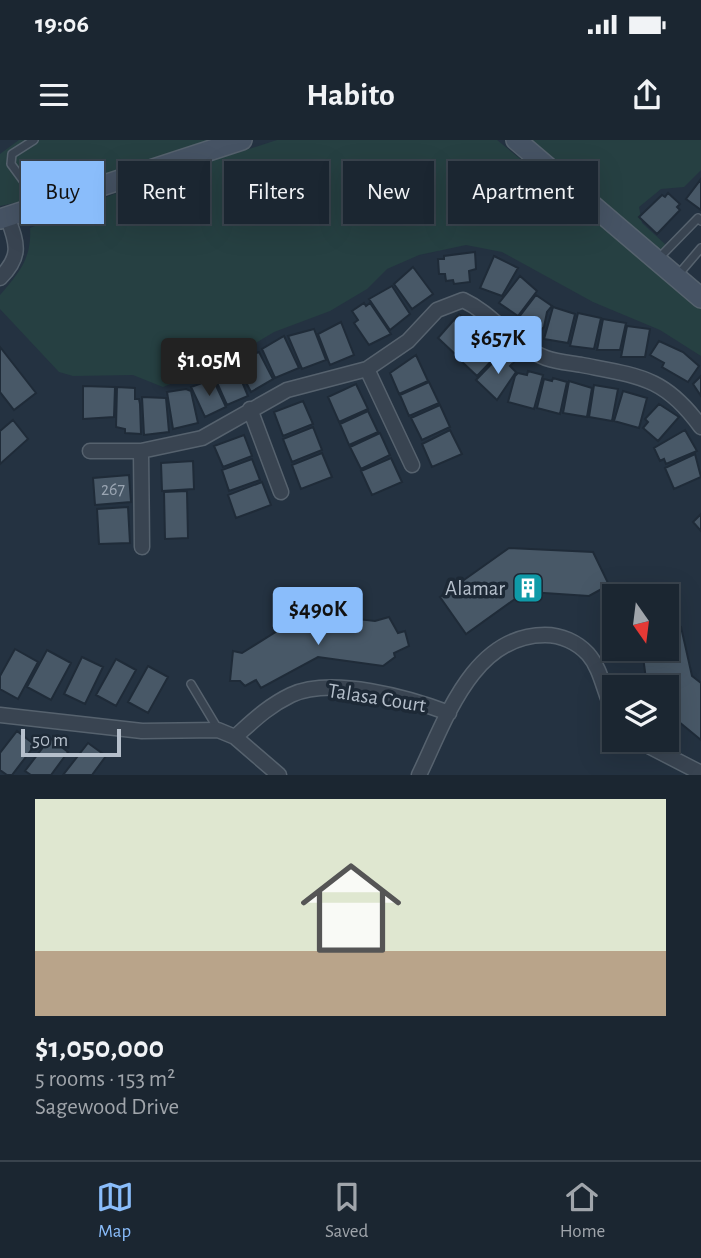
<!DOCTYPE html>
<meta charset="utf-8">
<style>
:root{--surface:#1b2631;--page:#242e39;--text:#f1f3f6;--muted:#a0a5ab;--line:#39434d;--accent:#8abdfb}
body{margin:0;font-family:"Alegreya Sans",sans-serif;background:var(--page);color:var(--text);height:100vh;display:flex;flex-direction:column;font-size:26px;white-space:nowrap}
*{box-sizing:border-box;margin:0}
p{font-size:23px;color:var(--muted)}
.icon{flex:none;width:38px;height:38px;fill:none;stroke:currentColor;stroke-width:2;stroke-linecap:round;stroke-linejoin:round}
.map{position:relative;height:635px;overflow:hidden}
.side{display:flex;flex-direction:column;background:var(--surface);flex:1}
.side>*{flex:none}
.banner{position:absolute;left:21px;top:21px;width:660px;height:63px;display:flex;gap:14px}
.needle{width:46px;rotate:166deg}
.buttons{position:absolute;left:602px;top:444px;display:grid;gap:14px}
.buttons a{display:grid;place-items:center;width:77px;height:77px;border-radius:0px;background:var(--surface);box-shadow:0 7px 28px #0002,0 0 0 2px var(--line);font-size:35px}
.scale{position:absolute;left:21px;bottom:18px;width:100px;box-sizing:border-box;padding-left:7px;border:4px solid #b5bfcb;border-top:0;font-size:19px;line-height:24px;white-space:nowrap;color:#b5bfcb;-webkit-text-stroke:5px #1d2936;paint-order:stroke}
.price{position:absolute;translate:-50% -60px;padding:0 16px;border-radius:7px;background:var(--accent);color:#111;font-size:23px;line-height:46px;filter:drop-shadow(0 2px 4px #0008)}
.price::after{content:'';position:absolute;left:50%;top:42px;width:21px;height:16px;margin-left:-10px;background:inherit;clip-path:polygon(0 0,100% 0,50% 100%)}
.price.current{background:#222;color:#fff}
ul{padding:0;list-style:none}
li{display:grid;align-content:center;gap:14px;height:371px;padding:0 35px}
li+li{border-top:2px solid var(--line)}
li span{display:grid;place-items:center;height:217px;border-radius:0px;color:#555}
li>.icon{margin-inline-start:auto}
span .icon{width:126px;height:126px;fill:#fffc;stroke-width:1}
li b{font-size:30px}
.chip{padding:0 24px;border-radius:0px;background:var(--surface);box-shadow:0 7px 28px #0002,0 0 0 2px var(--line);font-size:24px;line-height:63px}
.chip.current{background:var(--accent);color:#111}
.status{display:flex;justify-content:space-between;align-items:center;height:49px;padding:0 35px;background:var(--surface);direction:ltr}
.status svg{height:19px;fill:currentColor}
header{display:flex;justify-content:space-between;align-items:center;height:91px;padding:0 35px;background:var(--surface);font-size:32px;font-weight:600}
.menu{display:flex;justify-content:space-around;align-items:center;height:98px;border-top:2px solid var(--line);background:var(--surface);font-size:19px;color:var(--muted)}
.menu a{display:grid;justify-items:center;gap:4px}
.menu .current{color:var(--accent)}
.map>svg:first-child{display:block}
</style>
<div class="status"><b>19:06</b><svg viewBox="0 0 49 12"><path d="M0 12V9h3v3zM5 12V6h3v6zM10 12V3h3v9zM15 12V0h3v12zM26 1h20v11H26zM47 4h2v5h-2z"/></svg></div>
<header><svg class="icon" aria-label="menu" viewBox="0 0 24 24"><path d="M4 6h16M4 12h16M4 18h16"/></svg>Habito<svg class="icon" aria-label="share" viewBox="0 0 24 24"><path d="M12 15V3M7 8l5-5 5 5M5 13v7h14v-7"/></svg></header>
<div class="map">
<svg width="701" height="635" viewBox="0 0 701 635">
<rect width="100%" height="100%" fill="#243241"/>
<!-- green -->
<path fill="#264042" d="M19 0H212L38 58 0 66V14Z
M277 0H497L701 166V216L660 190 593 162 502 112 466 105 419 115 387 129 367 149 330 171 274 192 226 221 163 247 133 235 73 236 59 232 0 169V155C19 133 32 118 30 88L129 48Z
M530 0H701V30L684 47 661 49 639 67 642 83 666 105 660 111Z"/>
<!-- building -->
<path fill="#485867" stroke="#1f2b38" stroke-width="2" d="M701 39V70L686 59Z
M668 53 680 64 677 67 680 70 657 94 639 77 662 55 665 57Z
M475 112 476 129 469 131 470 142 454 144 453 140 446 141 445 134H439L438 119H444V116Z
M494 116 518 128 502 156 480 148Z
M413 127 433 154 412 169 394 144Z
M520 136 537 151 518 176 499 163Z
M392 146 410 174 390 190 369 159Z
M536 155 552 166 547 172 544 187 534 197 516 181Z
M364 163 366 166 370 163 391 194 369 205 354 183 358 180 352 171Z
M553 167 575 174 568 203 544 199Z
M578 173 601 178 594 209 570 206Z
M459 174 480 191 457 216 438 198Z
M603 179 626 183 620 210H597Z
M341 182 354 215 330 225 318 194Z
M627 186 650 189 645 217H621Z
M314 189 326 220 302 229 288 196Z
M483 194 499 213 477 236 459 219Z
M284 196 299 228 275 238 262 209Z
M659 201 683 212 699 226 688 242 662 227 664 223 650 215Z
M0 207 36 253 14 270 0 252Z
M259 212 273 239 251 252 235 221Z
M503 212 514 222 510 226 516 232 497 260 476 240Z
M416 215 428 241 399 254 390 233Z
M235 225 248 256 227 265 214 236Z
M528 231 543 235 534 269 508 262 515 236 518 233 527 235Z
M701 236V256L693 244Z
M553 238 567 242 560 274 537 268 544 239 552 241Z
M213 239 226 267 205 277 191 247Z
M569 241 592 248 587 277 563 273Z
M429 242 439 263 409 276 400 255Z
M356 244 368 269 339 282 328 257Z
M594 245 618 249 612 281 589 277Z
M83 246 115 247 114 277 83 279Z
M117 247 135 248V259H139L140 264 141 294 125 293V289L116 287Z
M186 249 191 251 198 283 173 289 167 252Z
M623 251 647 258 639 288 614 281Z
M142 257 166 258 169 292 144 295Z
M303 261 313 284 283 296 274 272Z
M659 264 679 277 658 301 643 288 648 282 645 279Z
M440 265 450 287 422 300 411 278Z
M368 271 378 292 349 305 340 284Z
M13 280 28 299 0 324V291Z
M313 287 322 310 292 322 283 299Z
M450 290 462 314 432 327 422 304Z
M685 290 697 311 666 324 664 319 660 321 654 308Z
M380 293 390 315 361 329 350 307Z
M244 295 252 316 223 327 214 306Z
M322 313 332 337 301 349 292 325Z
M695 314 701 337 674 349 665 328Z
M391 318 402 342 372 355 361 331Z
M252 319 260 340 229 351 222 330Z
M193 321 194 349 162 351 161 323Z
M129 335 131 362 95 365 93 338Z
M262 342 271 365 236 378 228 355Z
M187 351 188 398 165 399 164 352Z
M128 367 130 403 99 404 97 369Z
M701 374V391L693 382Z
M509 408 593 412 609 445 589 456 515 451V459L466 494 440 457Z
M306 473 375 481 389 477 398 493 405 491 409 506 394 513 395 517 383 526 318 517 261 548 256 540 245 546 240 541H230L233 511 242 513Z
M667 480 681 487 692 536 701 543V600L667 572V548L647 547 642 509H667Z
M15 509 38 522 18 559 0 549V536Z
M47 510 71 523 51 560 27 547Z
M82 517 103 527 85 564 64 554Z
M116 519 136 530 116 566 96 555Z
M148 526 168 537 148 573 128 562Z
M17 591 35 605 12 635H7L0 630V613Z
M50 598 68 612 51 635H31L25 631Z
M88 603 106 616 92 635H63Z"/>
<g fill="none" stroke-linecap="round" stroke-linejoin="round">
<!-- lane casing -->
<g stroke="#56626e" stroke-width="10">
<path id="lane" d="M34 0 12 14 11 24 41 65
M658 119 698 78 701 81
M678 135 701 108
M191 544 218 589"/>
</g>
<!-- street casing -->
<g stroke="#56626e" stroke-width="17">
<path id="street" d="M0 138C21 117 18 105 8 79
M367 229 412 325
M250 269 281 352
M90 311H141L202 298 287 250 367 229 408 201 437 170 463 160C495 175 512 205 546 218 557 222 571 223 582 225 639 236 665 237 701 287
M141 311 142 407
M0 575 142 591 218 590 235 597 279 635
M235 597C253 581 268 566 291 555 332 536 409 558 449 573
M637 600 701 633
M419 635C445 582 472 495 545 495 561 495 577 502 588 514 602 530 604 554 614 572"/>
</g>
<!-- secondary casing -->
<g stroke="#56626e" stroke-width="22">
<path id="secondary" d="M516 0 701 158
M0 79 242 0"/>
</g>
<!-- lane -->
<use href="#lane" stroke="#394451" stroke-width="7"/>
<!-- street -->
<use href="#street" stroke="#394451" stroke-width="14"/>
<!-- secondary -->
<use href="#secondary" stroke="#465364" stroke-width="19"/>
</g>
<!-- icons -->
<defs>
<g id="building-square" transform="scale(1.575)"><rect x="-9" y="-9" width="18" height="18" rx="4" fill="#0f9aa8" stroke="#1d2936"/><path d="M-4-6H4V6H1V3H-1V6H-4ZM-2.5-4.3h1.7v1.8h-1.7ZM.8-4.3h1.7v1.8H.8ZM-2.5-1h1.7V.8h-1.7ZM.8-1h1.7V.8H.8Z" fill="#fff"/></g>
</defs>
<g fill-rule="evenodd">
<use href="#building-square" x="528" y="448"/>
</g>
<g text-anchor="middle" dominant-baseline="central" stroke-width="7" stroke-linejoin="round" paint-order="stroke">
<!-- number labels -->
<g font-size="18" fill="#9aa5b2">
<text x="113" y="350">267</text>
</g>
<!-- poi labels -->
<g font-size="21" fill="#b5bfcb" stroke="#1d2936" text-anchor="end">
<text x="505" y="448">Alamar</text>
</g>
<!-- street labels -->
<g font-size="21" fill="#b5bfcb" stroke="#1d2936">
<text transform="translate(377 558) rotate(9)">Talasa Court</text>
</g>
</g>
</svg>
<div class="buttons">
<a><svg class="needle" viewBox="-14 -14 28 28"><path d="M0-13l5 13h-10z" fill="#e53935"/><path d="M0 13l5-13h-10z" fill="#a0a5ab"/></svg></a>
<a><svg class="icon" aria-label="layers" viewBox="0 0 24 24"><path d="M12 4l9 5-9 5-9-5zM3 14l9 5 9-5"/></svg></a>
</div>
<div class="scale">50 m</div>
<b class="price" style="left:498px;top:236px">$657K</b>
<b class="price current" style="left:209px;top:258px">$1.05M</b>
<b class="price" style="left:318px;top:507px">$490K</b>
<div class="banner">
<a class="chip current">Buy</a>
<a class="chip">Rent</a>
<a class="chip">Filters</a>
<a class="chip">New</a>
<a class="chip">Apartment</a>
</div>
</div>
<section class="side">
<ul>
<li><span style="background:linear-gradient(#dfe7d0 70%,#b9a48a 0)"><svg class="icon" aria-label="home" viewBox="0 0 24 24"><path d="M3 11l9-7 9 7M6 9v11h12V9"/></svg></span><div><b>$1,050,000</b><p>5 rooms · 153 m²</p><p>Sagewood Drive</p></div></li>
</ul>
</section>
<nav class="menu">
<a class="current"><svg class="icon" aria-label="map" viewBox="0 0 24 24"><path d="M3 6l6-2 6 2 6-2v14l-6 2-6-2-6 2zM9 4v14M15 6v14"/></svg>Map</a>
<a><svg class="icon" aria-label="saved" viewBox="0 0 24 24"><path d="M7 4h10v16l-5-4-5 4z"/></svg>Saved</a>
<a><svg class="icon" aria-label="home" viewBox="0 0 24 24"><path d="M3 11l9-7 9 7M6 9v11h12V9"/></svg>Home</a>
</nav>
